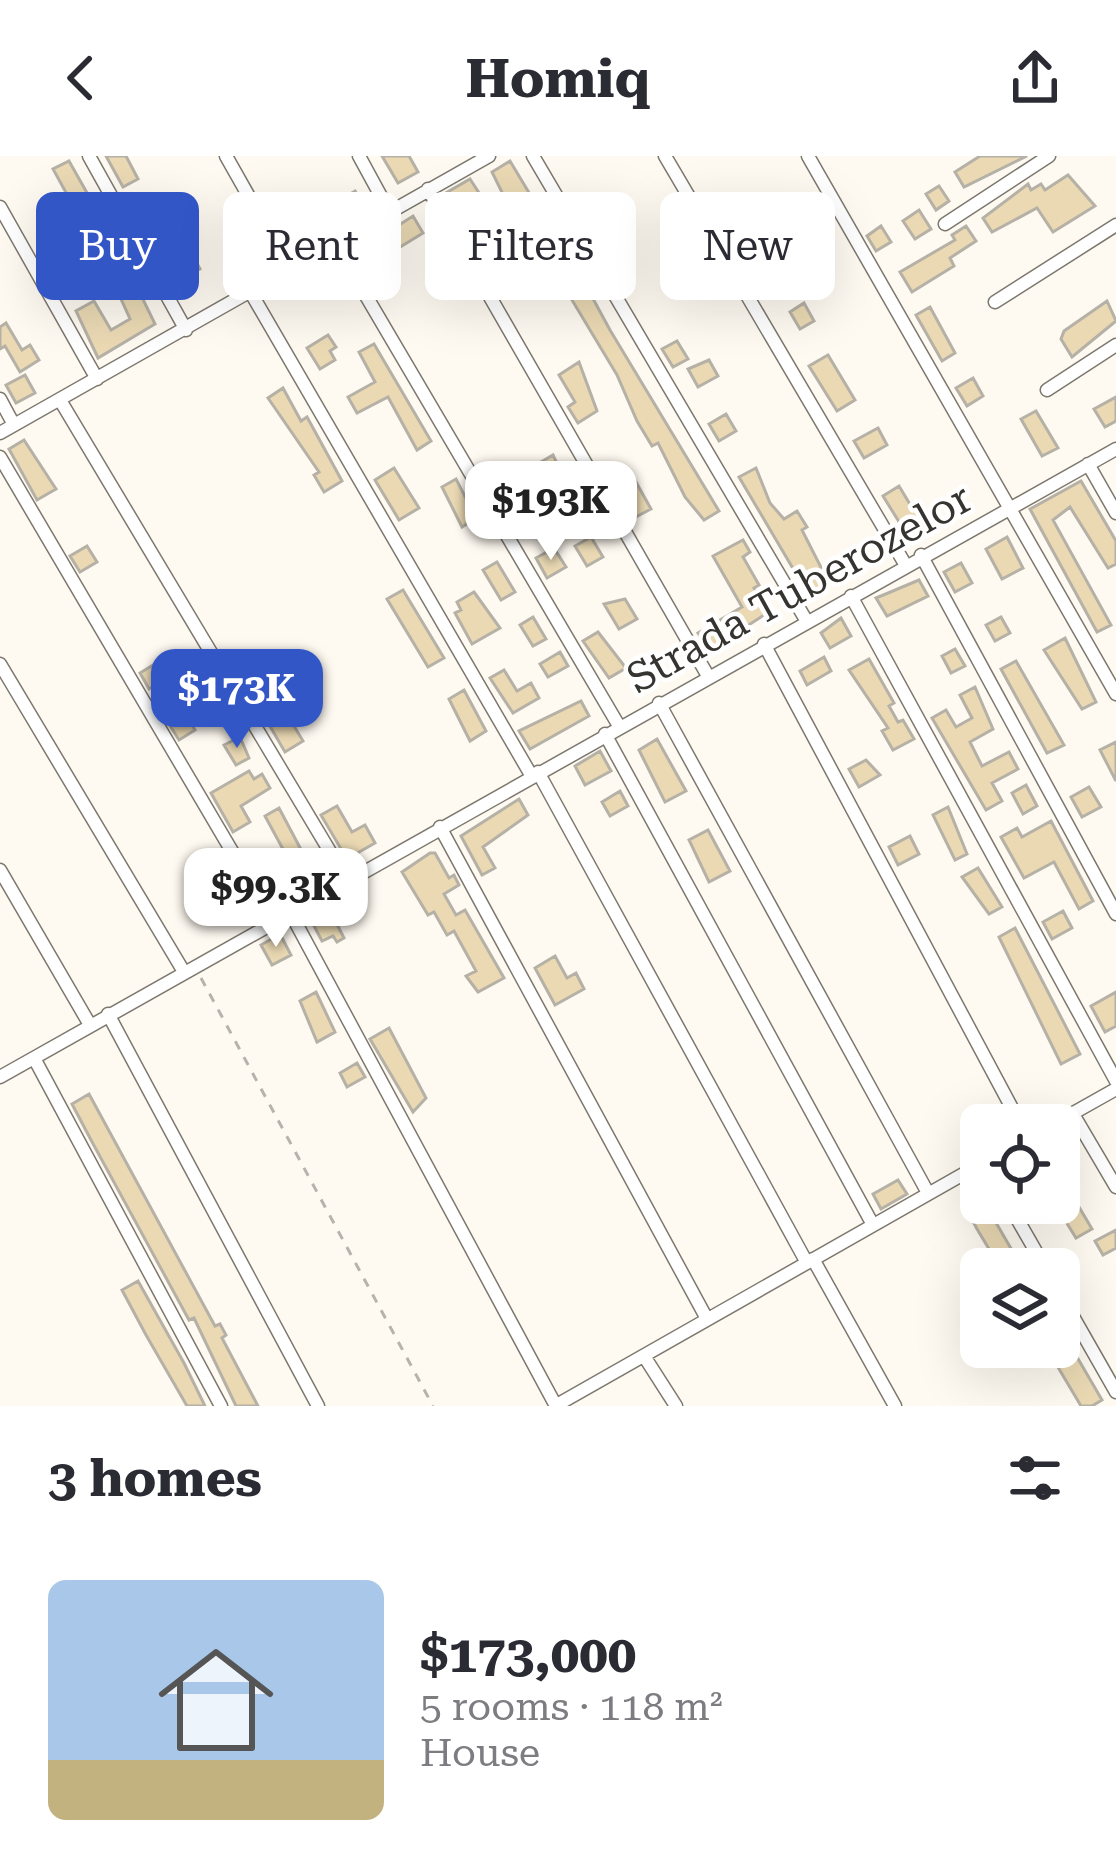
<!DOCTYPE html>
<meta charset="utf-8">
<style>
:root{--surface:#fff;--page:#f7f7f7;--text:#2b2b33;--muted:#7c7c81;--accent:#3356c7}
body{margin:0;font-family:"Roboto Serif",serif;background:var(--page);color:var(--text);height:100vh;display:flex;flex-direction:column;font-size:45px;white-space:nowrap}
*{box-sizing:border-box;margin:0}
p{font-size:39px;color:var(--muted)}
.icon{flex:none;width:66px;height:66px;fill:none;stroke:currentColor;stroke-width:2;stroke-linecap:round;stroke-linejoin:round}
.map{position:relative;height:1250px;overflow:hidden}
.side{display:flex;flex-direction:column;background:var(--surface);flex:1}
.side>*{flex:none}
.banner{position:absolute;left:36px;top:36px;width:1044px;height:108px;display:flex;gap:24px}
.tools{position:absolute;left:960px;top:948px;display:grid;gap:24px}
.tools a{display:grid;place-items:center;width:120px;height:120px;border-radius:18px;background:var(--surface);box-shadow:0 12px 48px #0002;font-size:60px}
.price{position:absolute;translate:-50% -102px;padding:0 27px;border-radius:24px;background:#fff;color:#222;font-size:39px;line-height:78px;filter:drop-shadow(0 3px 6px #0008)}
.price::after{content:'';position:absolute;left:50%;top:72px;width:36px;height:27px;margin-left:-18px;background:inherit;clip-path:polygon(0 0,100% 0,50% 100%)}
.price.active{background:var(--accent);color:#fff}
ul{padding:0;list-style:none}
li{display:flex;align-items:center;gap:36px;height:300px;padding:0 48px}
li span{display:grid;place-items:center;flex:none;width:336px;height:240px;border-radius:18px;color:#555}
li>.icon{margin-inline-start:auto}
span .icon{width:144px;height:144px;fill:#fffc;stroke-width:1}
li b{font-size:51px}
h2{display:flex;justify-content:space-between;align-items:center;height:144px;padding:0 48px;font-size:51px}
.tag{padding:0 42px;border-radius:18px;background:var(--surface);box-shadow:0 12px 48px #0002;font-size:42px;line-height:108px}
.tag.active{background:var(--accent);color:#fff}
header{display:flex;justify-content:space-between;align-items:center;height:156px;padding:0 48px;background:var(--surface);font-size:54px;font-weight:700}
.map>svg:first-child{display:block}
</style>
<header><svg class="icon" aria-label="back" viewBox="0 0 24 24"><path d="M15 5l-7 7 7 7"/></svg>Homiq<svg class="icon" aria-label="share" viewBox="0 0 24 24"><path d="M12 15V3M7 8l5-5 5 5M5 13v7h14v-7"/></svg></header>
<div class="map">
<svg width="1116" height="1250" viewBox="0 0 1116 1250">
<rect width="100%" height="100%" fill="#fffaf1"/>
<!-- building -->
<path fill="#ead9b3" stroke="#b6b1a6" stroke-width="3" d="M106 0H126L138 23 123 31Z
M382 0H409L418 16 398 27Z
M980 0H1027L964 31 955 16Z
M69 5 91 44 75 53 53 13Z
M510 5 534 45 529 48 536 59 518 69 492 16Z
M1068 19 1095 50 1053 76 1037 52 992 76 983 62 1028 28 1031 34 1041 28 1045 34Z
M470 23 481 40 454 56 444 38Z
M939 30 949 45 936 54 926 38Z
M355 35 366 53 339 68 329 51Z
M919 54 931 73 915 83 903 65Z
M413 60 423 77 366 112 357 96Z
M881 70 891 86 876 95 867 80Z
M966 70 976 85 950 102 954 110 912 136 900 116 955 84 952 79Z
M110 76 155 168 98 202 76 155 94 145 111 174 130 163 95 85Z
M504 81 515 98 495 110 484 92Z
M567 84 576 101 572 104 610 174 719 355 704 364 685 341 658 287 652 290 637 265 617 219 554 114 549 116 543 106 550 103 546 96Z
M192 98 200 113 181 124 174 108Z
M813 102 825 122 811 130 799 111Z
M331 107 341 123 322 135 312 118Z
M1107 145 1116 165 1072 201 1061 183 1064 175Z
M804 147 814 165 800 173 790 156Z
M930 151 955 197 942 205 916 159Z
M6 167 22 194 30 189 39 204 20 216 5 190 0 193V171Z
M328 179 336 191 330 195 335 204 320 213 307 192Z
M677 185 688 203 673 211 662 193Z
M374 188 431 285 417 294 388 241 357 257 348 241 375 226 359 196Z
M828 199 855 244 837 255 809 210Z
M709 204 718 220 698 231 688 213Z
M579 206 597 255 578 267 568 251 575 246 559 219Z
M25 219 35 237 16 247 6 229Z
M973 222 983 240 967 250 956 232Z
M283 232 301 265 307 261 342 325 324 336 314 319 319 316 268 242Z
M1116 241V265L1105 271 1094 253Z
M1036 255 1058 292 1042 300 1021 263Z
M726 258 736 275 719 285 709 268Z
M878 272 887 289 864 302 854 285Z
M24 284 56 333 37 344 9 293Z
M553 299 576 349 556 361 542 336 549 332 536 309Z
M394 312 419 352 399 364 375 324Z
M756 312 770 347 784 363 797 355 807 371 802 374 829 427 808 438 739 321Z
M623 314 626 320 631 317 651 353 632 363 609 322Z
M456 323 476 362 462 371 442 331Z
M1081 325 1116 385V408L1108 412 1070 351 1053 364 1111 469 1097 476 1030 353Z
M899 330 914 355 923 350 934 368 909 382 883 340Z
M591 381 603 401 587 410 575 390Z
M1007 381 1023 412 1002 423 986 393Z
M743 384 750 396 743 401 759 429 754 432 767 457 709 495 698 477 742 451 713 400Z
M87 390 97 406 80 416 70 400Z
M554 392 566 411 547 422 536 402Z
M497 406 515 436 501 444 483 414Z
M961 407 972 427 955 436 944 416Z
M919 424 928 440 887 460 876 442Z
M403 434 444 502 428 511 387 443Z
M474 436 500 472 472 488 455 457 461 454 457 446Z
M625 443 637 463 619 473 604 448Z
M533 461 546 483 533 490 520 469Z
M1001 461 1010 477 995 485 986 469Z
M841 462 851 480 830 492 821 477Z
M598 476 626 512 609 522 583 485Z
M1065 482 1096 546 1082 553 1044 494Z
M955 493 965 510 951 517 942 500Z
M249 495 303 585 285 596 232 505Z
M560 496 568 510 548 521 540 508Z
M824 501 831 515 807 529 800 515Z
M869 503 894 547 889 550 898 566 903 564 914 583 893 594 882 575 888 572 849 514Z
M1016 505 1064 589 1047 597 1001 513Z
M158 506 168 521 149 533 140 517Z
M504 514 517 535 531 527 539 542 513 557 490 522Z
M975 531 993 573 970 586 982 610 1009 596 1018 613 992 627 1002 645 986 654 932 562 946 554 956 571 972 562 960 539Z
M464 534 486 575 470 585 449 543Z
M581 545 589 560 530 593 519 575Z
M185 558 195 574 179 584 169 568Z
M240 581 249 602 236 609 224 589Z
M657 583 686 635 665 646 639 594Z
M1116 586V625L1100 594Z
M600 595 611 615 585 629 575 610Z
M866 604 880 619 859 631 849 613Z
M249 615 254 623 262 618 270 632 241 650 250 666 233 676 211 637Z
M1026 629 1037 650 1023 658 1012 637Z
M1089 631 1101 651 1082 661 1071 641Z
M620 635 628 650 610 660 602 646Z
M519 643 528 659 483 691 495 712 482 719 461 680Z
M337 650 352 676 365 669 375 687 347 703 321 659Z
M948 651 967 698 955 704 933 659Z
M279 652 316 722 301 730 297 724 270 739 257 711 284 695 265 660Z
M1051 665 1093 745 1079 753 1054 706 1024 722 1001 681 1017 672 1022 681Z
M708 674 730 715 709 726 689 684Z
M910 680 919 698 898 709 889 691Z
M430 697H435L449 722 454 719 459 729 444 738 456 759 465 754 504 822 478 836 466 820 476 815 454 775 447 779 434 756 428 759 402 716Z
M978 712 1002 751 989 758 962 721Z
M330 755 344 782 337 786 333 780 322 785 313 768Z
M1063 755 1072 772 1052 783 1043 766Z
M1015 772 1080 898 1061 908 999 781Z
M280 778 291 799 272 809 261 789Z
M555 800 567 822 576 817 584 833 555 849 535 812Z
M316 836 335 876 317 886 300 845Z
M1116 836V870L1105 876 1091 850Z
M389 872 426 942 413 956 370 883Z
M357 907 365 921 347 931 340 917Z
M89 938 215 1170 220 1168 226 1179 222 1182 258 1250H236L194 1162 189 1164 91 984 72 948Z
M898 1024 907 1038 881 1053 873 1038Z
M979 1038 981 1047H998L988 1053 1023 1113H1001L977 1073 963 1047Z
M1079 1051 1092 1073 1076 1082 1063 1061Z
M1116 1074V1092L1103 1099 1095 1085Z
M138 1125 184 1207 205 1250H187L146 1179 122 1134Z
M1059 1170 1102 1244 1092 1250H1081L1046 1191H1059Z"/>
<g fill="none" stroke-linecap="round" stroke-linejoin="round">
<!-- minor casing -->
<g stroke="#7d786e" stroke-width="15">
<path id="minor" d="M89 0 186 174
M226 0 291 115
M359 0 389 55
M533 0 806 464
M665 0 905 408
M808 0 1116 538
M428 33 708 520
M0 51 97 223
M945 68 1049 0
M335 87 619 570
M251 137 531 619
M995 146 1116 69
M1047 234 1116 189
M0 243 14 269
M60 244 347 724
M0 277 489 0
M0 301 273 765
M1088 308 1116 357
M921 399 1116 758
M851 440 1116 925
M764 488 1021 969
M0 508 184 816
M659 547 928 1037
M605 578 873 1069
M538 616 807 1107
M440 671 707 1163
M0 714 90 869
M290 756 556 1250
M108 858 318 1250
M34 902 221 1250
M0 921 1116 293
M1073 958 1116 1031
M1052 969 1116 933
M1008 1047 1046 1113
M813 1103 895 1250
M1059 1136 1116 1236
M644 1200 676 1250
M555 1250 981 1008"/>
</g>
<!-- path -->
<path stroke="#b7b3ac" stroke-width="3" stroke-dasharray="9 9" stroke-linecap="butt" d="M201 822 433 1250"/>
<!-- minor -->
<use href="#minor" stroke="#fff" stroke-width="12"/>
</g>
<g text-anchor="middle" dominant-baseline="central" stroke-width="9" stroke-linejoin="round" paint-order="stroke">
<!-- street labels -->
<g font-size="42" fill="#363430" stroke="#fff">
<text transform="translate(799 432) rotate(-29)">Strada Tuberozelor</text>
</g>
</g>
</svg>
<div class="tools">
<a><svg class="icon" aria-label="locate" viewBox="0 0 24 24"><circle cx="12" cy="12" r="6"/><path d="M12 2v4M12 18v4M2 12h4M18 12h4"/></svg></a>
<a><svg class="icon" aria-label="layers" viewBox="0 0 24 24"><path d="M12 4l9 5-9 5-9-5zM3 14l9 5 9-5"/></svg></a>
</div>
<b class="price" style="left:551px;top:407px">$193K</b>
<b class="price active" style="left:237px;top:595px">$173K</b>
<b class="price" style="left:276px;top:794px">$99.3K</b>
<div class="banner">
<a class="tag active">Buy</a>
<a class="tag">Rent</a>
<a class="tag">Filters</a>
<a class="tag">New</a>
</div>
</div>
<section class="side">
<h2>3 homes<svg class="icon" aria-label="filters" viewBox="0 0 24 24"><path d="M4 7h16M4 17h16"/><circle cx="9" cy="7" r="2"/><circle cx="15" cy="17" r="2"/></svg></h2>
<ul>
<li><span style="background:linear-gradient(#a9c7e8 75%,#c2b280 0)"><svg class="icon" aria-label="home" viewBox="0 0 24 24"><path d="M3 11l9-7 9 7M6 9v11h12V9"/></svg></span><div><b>$173,000</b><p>5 rooms · 118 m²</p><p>House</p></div></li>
</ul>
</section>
